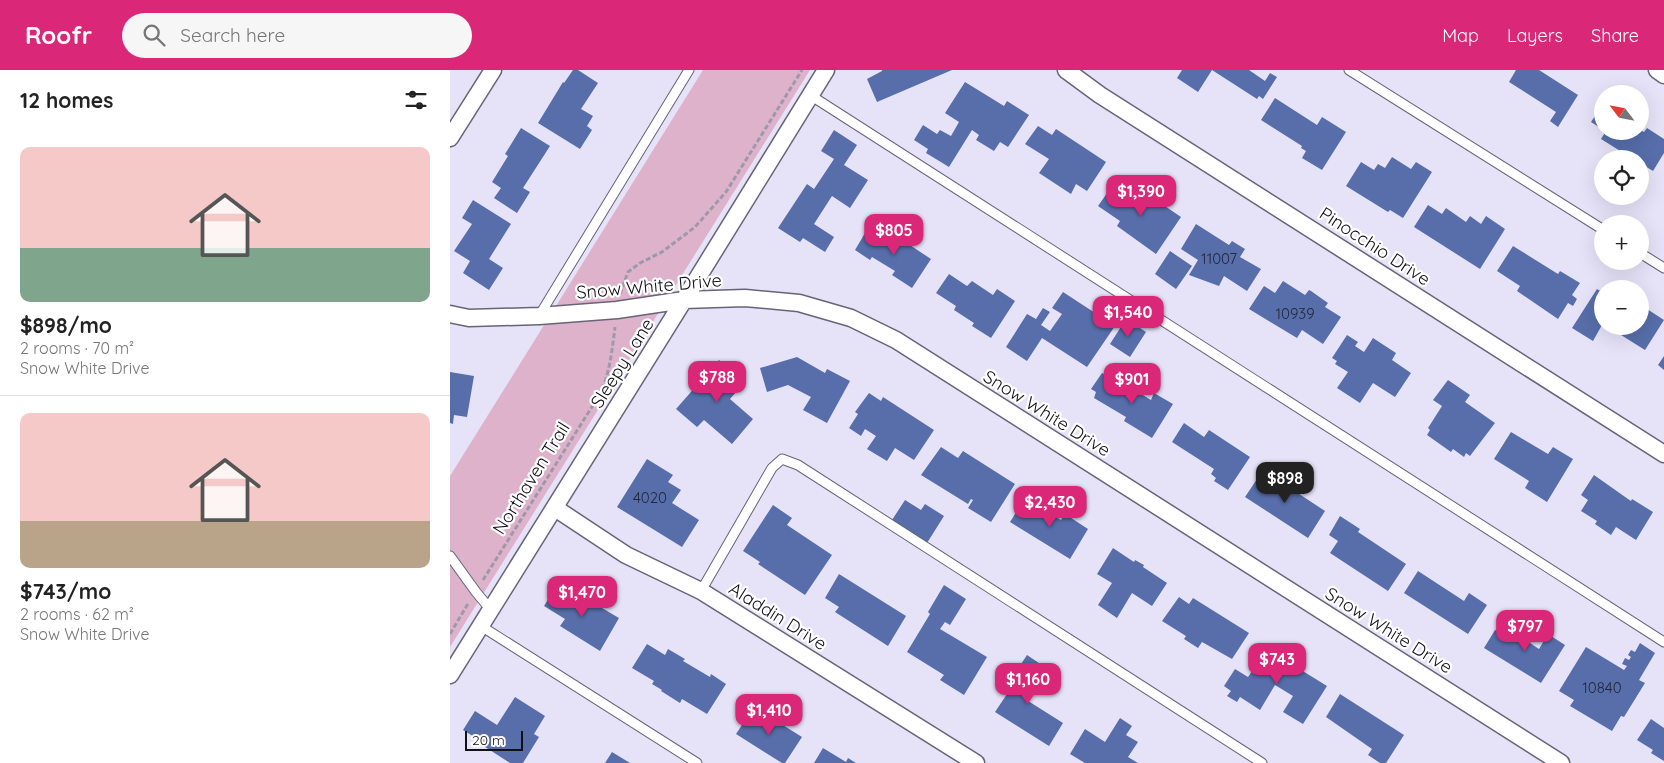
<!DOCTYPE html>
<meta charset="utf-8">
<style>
:root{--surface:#fff;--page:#f6f6f6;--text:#222;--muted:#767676;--line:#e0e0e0;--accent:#db2777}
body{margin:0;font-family:Quicksand,sans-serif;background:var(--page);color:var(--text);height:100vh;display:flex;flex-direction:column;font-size:19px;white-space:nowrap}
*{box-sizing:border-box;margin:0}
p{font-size:16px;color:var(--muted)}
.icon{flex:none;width:28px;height:28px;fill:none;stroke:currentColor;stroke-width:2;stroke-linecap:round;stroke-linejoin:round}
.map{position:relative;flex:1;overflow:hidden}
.panel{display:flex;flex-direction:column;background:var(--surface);width:450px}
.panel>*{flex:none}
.needle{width:32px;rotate:302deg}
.controls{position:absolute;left:1144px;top:15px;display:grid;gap:10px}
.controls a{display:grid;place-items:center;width:55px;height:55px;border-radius:50%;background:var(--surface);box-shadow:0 5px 20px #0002;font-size:25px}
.scale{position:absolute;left:15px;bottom:12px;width:58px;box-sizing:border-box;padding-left:5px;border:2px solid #111017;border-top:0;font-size:14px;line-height:18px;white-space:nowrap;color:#111017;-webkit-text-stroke:4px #fff;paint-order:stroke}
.price{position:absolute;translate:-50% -42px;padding:0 11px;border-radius:10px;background:var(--accent);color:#fff;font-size:16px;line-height:32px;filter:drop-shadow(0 1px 2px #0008)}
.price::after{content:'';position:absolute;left:50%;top:30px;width:15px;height:11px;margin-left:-8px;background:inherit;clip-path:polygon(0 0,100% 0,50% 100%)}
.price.active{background:#222;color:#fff}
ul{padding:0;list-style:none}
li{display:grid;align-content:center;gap:10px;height:265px;padding:0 20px}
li+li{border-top:1px solid var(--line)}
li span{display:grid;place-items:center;height:155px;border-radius:10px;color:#555}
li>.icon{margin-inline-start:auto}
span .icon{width:90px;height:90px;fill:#fffc;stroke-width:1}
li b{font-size:21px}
h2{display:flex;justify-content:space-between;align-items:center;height:60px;padding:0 20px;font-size:21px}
header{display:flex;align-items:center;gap:30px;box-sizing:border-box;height:70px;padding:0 25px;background:var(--accent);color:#fff}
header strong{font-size:24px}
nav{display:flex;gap:28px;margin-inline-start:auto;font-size:18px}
.search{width:350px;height:45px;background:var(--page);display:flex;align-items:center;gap:12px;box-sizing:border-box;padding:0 18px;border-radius:28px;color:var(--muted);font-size:19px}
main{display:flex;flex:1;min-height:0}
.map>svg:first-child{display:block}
</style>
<header>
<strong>Roofr</strong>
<div class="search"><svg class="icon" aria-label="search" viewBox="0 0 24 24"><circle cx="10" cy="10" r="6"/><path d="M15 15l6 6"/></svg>Search here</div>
<nav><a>Map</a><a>Layers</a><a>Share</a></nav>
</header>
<main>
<section class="panel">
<h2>12 homes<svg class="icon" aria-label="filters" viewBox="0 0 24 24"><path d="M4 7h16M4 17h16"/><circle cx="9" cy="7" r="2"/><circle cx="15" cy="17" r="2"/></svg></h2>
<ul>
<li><span style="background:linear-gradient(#f6c9c9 65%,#7fa58c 0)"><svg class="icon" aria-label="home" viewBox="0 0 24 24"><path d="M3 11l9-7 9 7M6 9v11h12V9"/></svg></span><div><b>$898/mo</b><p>2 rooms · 70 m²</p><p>Snow White Drive</p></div></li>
<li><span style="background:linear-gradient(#f6c9c9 70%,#b9a48a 0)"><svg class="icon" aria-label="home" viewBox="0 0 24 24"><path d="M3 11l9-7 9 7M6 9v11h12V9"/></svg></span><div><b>$743/mo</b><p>2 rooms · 62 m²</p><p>Snow White Drive</p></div></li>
</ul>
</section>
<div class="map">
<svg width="1214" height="693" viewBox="0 0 1214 693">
<rect width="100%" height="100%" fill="#e6e3f9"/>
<!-- green -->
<path fill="#dfb2cc" d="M253 0H360L0 577V406Z"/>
<!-- building -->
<path fill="#576eaa" d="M123 0H128L148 13 131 39 143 46 137 56 142 60 130 79 88 53 113 12 114 13Z
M432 0H502L427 32 417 9 432 1Z
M732 0H799L815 11 820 3 827 7 813 29 809 26 807 29 762 0 748 22 727 8Z
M1066 0H1089L1128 25 1108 57 1100 51 1106 42 1059 12Z
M515 12 554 36 557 31 579 45 558 77 550 72 544 81 526 70 529 65 522 60 499 97 476 83 478 79 464 70 473 55 487 64 490 60 501 66 509 52 495 43Z
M825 28 867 55 872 47 896 62 872 100 852 88 856 81 851 78 852 76 811 50Z
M1152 35V59L1141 52Z
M588 56 602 65 606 59 656 92 637 121 626 114 621 124 589 103 599 89 575 74Z
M71 58 100 76 73 118 80 122 67 143 44 128 51 118 42 112 58 86 55 84Z
M1197 58 1214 69V83L1203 101 1190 93V89H1183L1151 69 1156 61H1190V60L1194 62Z
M384 60 407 75 394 95 418 110 400 138 382 126 364 154 384 167 375 182 353 168 350 172 328 158 357 114 364 119 384 89 371 81Z
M942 87 961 99 966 92 982 102 953 148 940 140 938 142 896 116 911 92 924 100 928 94 935 98Z
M684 115 731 147 706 184 667 156 670 151 648 136 660 119 675 128Z
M23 130 61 154 39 189 53 198 39 220 13 203 20 191 4 181 22 154 12 148Z
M978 135 992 144 996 138 1016 152 1020 146 1031 154 1036 146 1055 159 1030 199 964 157Z
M746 154 779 175 782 171 795 179 790 187 811 199 797 221 774 206 769 216 739 205 748 190 731 179Z
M418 158 433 167 437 160 481 189 462 218 442 205 445 201 422 187 420 190 405 180Z
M1063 176 1108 204 1110 201 1130 213 1122 225 1127 229 1123 236 1118 233 1108 249 1067 221 1070 216 1047 201Z
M720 181 742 196 726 219 705 204Z
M499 204 517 216 522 211 543 225 547 219 565 231 541 268 522 256 524 253 504 240 506 236 486 223Z
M833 211 855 225 859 220 861 221 878 233 875 237 891 247 873 274 852 260 847 268 799 239 814 216 825 223Z
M1147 219 1152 222V255L1143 271 1122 258Z
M613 222 665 256 637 297 592 268 577 291 556 277 577 244 586 249 593 238 600 242 591 255 600 261 612 244 602 238Z
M1197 239 1214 250 1195 280 1171 265 1172 263 1162 256H1190V246L1192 247Z
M676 249 696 262 680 287 660 274Z
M897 265 908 272 905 276 914 282 923 268 946 283 942 290 961 303 945 327 923 313 910 333 887 318 898 302 885 294 887 291 882 288Z
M1214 286V300L1208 295Z
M347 287 375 303 377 299 400 311 377 353 353 340 361 327 338 315 317 322 310 298Z
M269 290 295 312 280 329 303 349 282 374 254 350 247 357 226 339Z
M0 302 24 306 17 347 4 345 3 354 0 353Z
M652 303 690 325 691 324 701 330 704 323 723 334 702 368 674 351 676 347 644 328 646 322 641 319Z
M998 310 1020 325 1015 332 1045 353 1020 386 1016 383 1014 387 1003 379 1001 382 977 365 980 360 978 358 992 336 983 330Z
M419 323 431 331 433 327 484 360 464 390 445 378 437 391 417 379 426 366 415 359 411 366 399 358 408 344 405 342Z
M734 353 754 367 759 360 800 387 778 420 764 411 766 408 761 404 764 399 722 372Z
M1061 362 1098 384 1103 377 1123 389 1097 432 1075 418 1079 411 1044 389Z
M491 377 508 388 513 381 565 414 541 452 518 438 523 430 521 429 518 434 471 405Z
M197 389 223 405 218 412 231 420 222 433 249 450 232 477 167 437Z
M813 400 875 441 858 468 795 427Z
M1144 405 1178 429 1181 431 1182 429 1203 442 1186 470 1166 457 1161 465 1145 454 1147 451 1131 441 1138 430 1131 425Z
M575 428 611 450 615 444 638 459 620 489 560 452Z
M455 430 471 440 475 434 494 446 477 473 442 450Z
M323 435 342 448 337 455 382 485 355 525 308 494 310 492 293 481Z
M890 446 910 459 908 462 956 494 938 521 880 483 888 471 879 465Z
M663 478 684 492 685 490 694 495 693 497 717 513 702 536 682 523 667 548 648 535 662 513 647 504Z
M968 501 1014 531 1019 523 1037 535 1018 564 954 523Z
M389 504 456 546 438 576 385 542 389 537 375 528Z
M107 515 138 534 140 531 169 548 150 581 110 556 115 549 94 536Z
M494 515 516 529 500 555 495 552 490 559 537 587 514 625 490 610 494 605 457 582 480 544 478 542Z
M729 527 739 534 743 528 799 563 782 589 752 572 748 578 734 569 736 566 712 551Z
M1051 556 1064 564 1067 559 1080 567 1077 571 1089 579 1098 564 1115 575 1091 613 1034 578 1045 560 1048 561Z
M1190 573 1205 583 1189 610 1195 613 1174 647 1171 646 1162 661 1120 636 1124 630 1109 621 1136 577 1174 600 1177 596 1172 594 1175 588 1179 590 1181 587 1178 585 1181 580 1185 582Z
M197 574 215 585 218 579 235 589 233 591 260 607 261 604 276 614 257 644 232 629 230 633 211 621 212 620 202 614 204 611 182 598Z
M814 577 877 616 853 654 833 642 843 626 825 615 810 640 790 627 787 632 777 626 781 621 774 616 785 599 798 607 803 600 800 599Z
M577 585 595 597 575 629 613 653 599 676 545 642 567 609 563 606Z
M890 624 954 665 936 693H930L918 685 922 679 876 647Z
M65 627 95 646 84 664 89 667 73 693H60L32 675 34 673 13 660 25 641 47 655Z
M304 637 352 667 335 693H332L286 664Z
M670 648 682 656 676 665 688 672 678 687 688 693H635L620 684 635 659 655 672Z
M1201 649 1214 658V691L1201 683 1203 680 1187 670Z
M373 678 396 692 398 688 406 693H364Z
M162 682 180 693H155Z"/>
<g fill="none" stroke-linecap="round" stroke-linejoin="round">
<!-- lane casing -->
<g stroke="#676478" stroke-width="11">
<path id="lane" d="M899 0 1152 159
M360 25 1214 572
M1190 183 1214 198
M89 246 239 0
M0 486 26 522 41 540
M251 521 322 398 332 389 348 395 812 693
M31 556 247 693"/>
</g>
<!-- street casing -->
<g stroke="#676478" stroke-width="19">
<path id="street" d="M616 0 650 25 1214 384
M1207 0 1214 5
M0 68 43 0
M0 244 19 248 89 246 167 240 234 230 295 228 349 233 401 248 446 270 1111 693
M105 438 176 485 251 521 526 693
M0 605 234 230 376 0"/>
</g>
<!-- path -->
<path stroke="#9c99aa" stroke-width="3" stroke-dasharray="5 2.5" stroke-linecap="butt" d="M170 224 178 202 190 193 212 182 245 157 276 122 352 0
M33 510 150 324C160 303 162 280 165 257
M0 564 19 532"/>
<!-- lane -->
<use href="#lane" stroke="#fff" stroke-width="9"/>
<!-- street -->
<use href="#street" stroke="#fff" stroke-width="16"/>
</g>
<g text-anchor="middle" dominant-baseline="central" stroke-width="4.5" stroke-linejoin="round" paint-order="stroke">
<!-- number labels -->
<g font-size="15" fill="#22283c">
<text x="769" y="188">11007</text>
<text x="845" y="243">10939</text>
<text x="200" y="427">4020</text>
<text x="1152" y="617">10840</text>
</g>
<!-- street labels -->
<g font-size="18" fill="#111017" stroke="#fff">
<text transform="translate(925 176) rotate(33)">Pinocchio Drive</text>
<text transform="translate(199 216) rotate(-5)">Snow White Drive</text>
<text transform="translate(172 293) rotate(-58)">Sleepy Lane</text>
<text transform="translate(597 343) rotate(32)">Snow White Drive</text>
<text transform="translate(81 408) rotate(-58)">Northaven Trail</text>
<text transform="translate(328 546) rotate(32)">Aladdin Drive</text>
<text transform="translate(939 560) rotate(32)">Snow White Drive</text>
</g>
</g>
</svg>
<div class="controls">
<a><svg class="needle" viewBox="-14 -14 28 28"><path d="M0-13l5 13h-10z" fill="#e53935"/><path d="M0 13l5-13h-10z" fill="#767676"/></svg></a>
<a><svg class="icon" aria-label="locate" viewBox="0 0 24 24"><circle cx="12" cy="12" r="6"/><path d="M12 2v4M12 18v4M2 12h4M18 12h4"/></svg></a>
<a>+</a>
<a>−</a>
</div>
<div class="scale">20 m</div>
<b class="price" style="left:691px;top:147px">$1,390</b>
<b class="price" style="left:444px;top:186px">$805</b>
<b class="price" style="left:678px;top:268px">$1,540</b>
<b class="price" style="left:267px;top:333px">$788</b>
<b class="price" style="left:682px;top:335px">$901</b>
<b class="price active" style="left:835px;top:434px">$898</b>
<b class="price" style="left:600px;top:458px">$2,430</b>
<b class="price" style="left:132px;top:548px">$1,470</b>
<b class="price" style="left:1075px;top:582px">$797</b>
<b class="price" style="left:827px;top:615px">$743</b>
<b class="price" style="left:578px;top:635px">$1,160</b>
<b class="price" style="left:319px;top:666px">$1,410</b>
</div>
</main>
